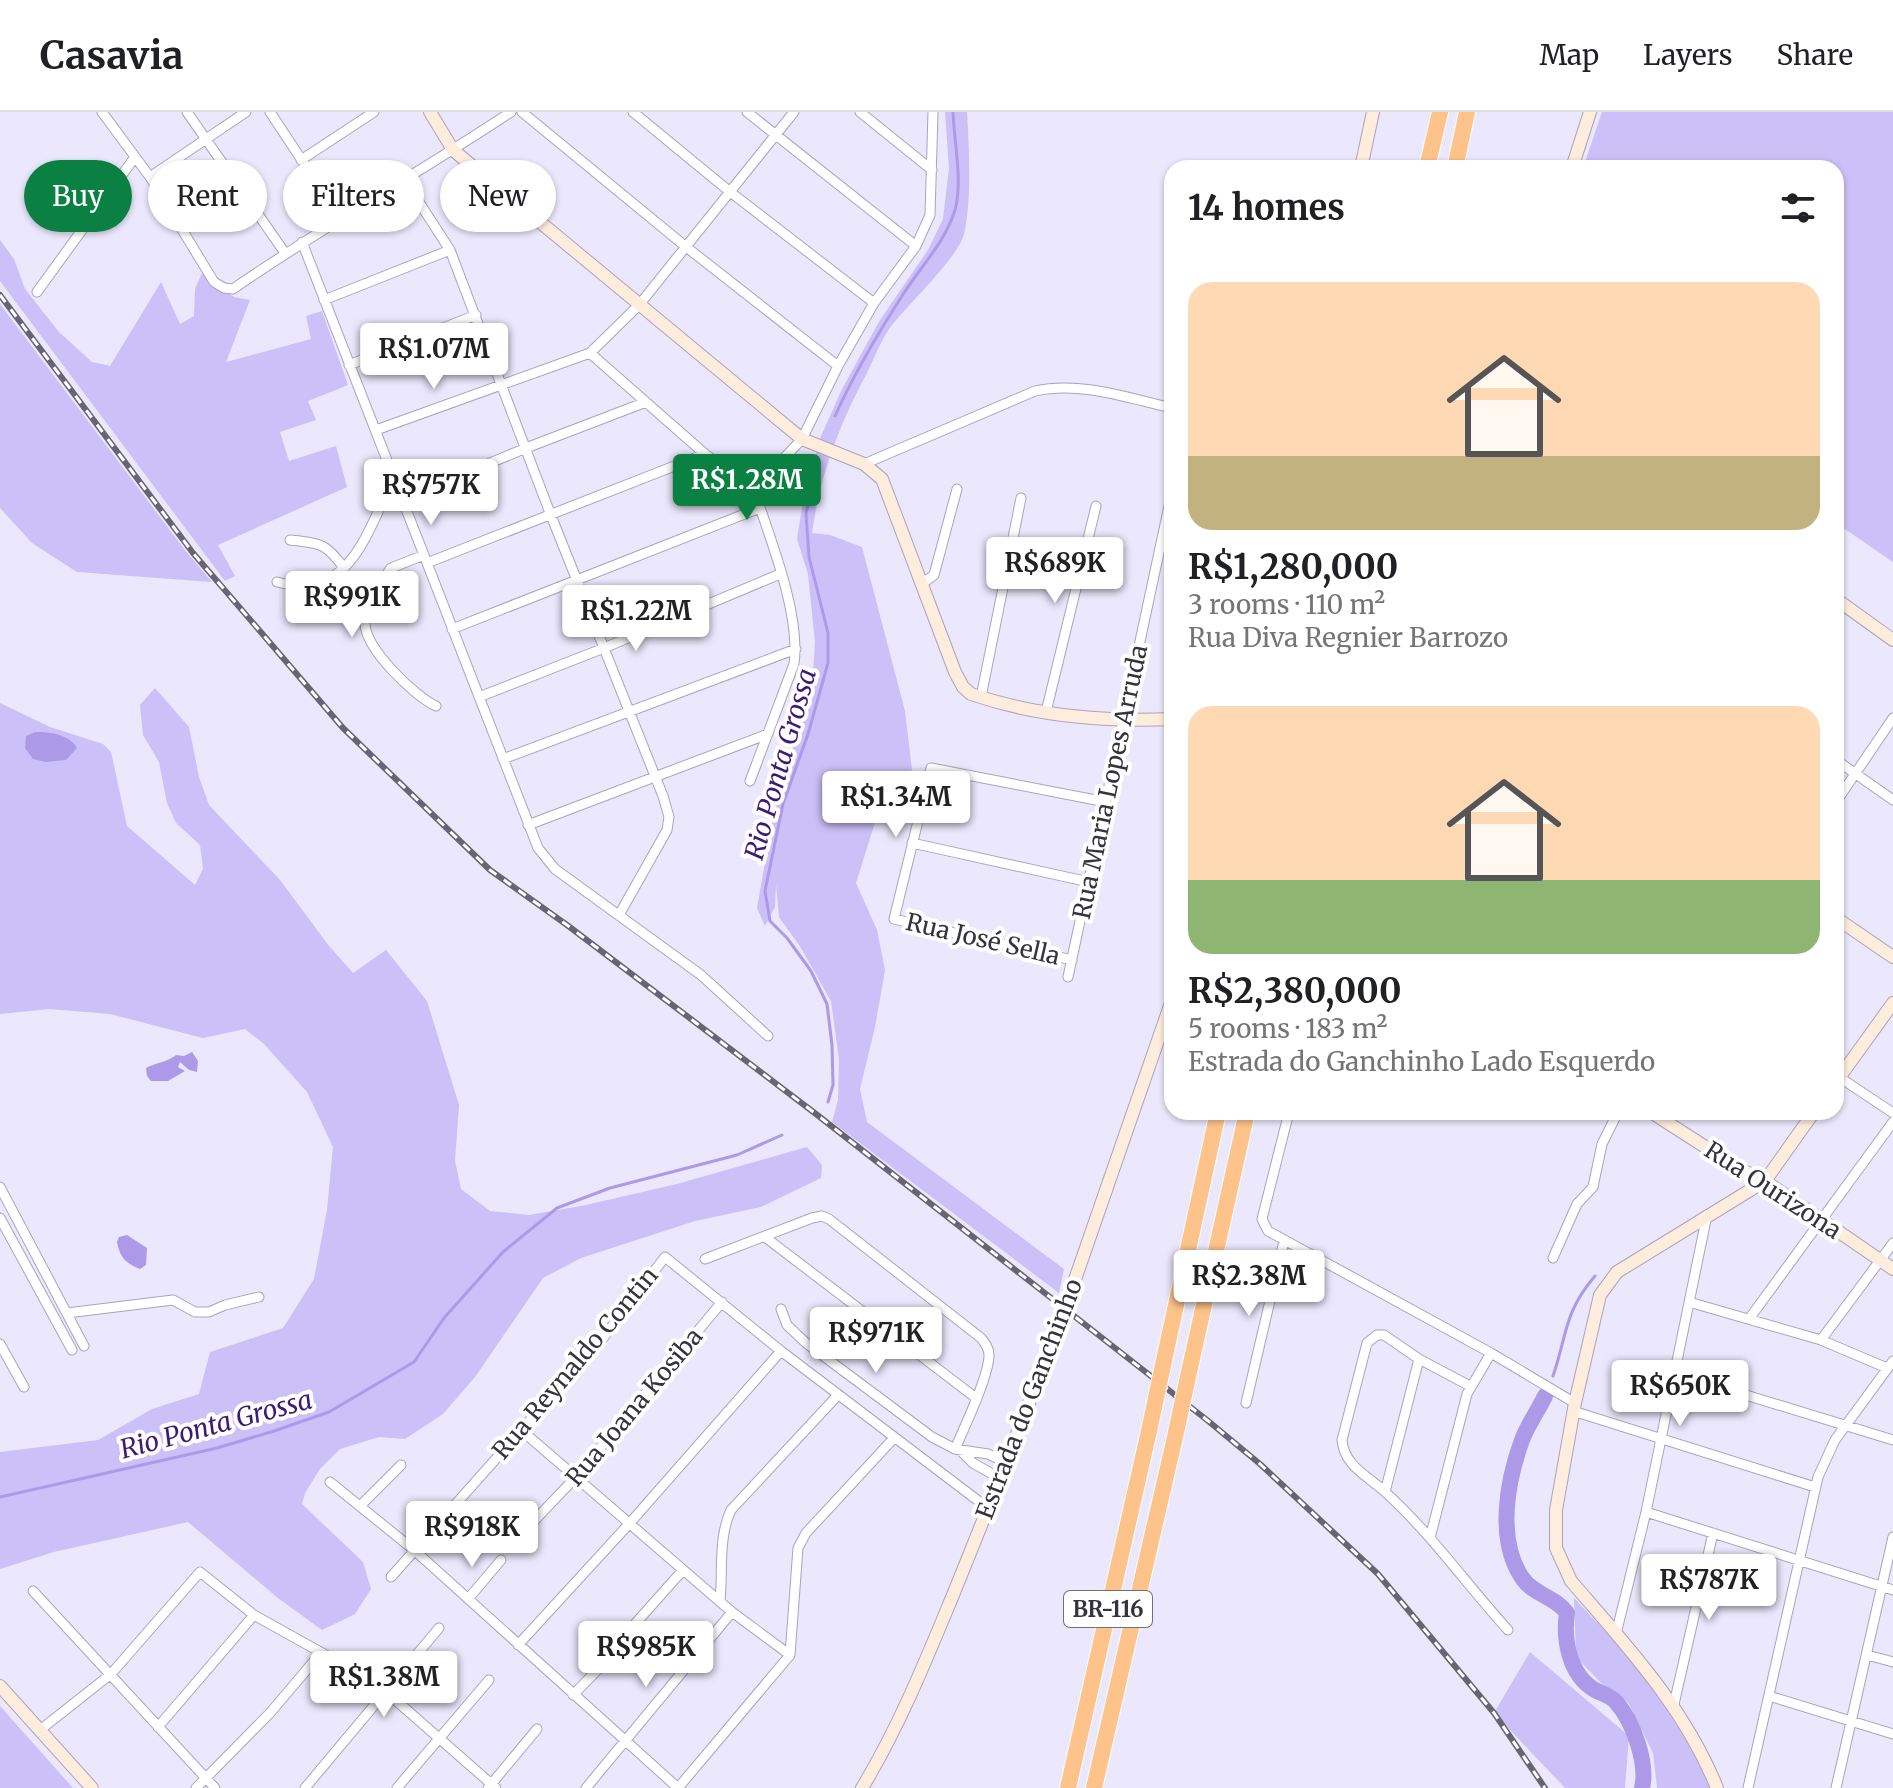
<!DOCTYPE html>
<meta charset="utf-8">
<style>
:root{--surface:#fff;--page:#f6f6f6;--text:#202124;--muted:#757577;--line:#e0e0e0;--accent:#0b8043}
body{margin:0;font-family:Merriweather,serif;background:var(--page);color:var(--text);height:100vh;display:flex;flex-direction:column;font-size:30px;white-space:nowrap}
*{box-sizing:border-box;margin:0}
p{font-size:26px;color:var(--muted)}
.icon{flex:none;width:44px;height:44px;fill:none;stroke:currentColor;stroke-width:2;stroke-linecap:round;stroke-linejoin:round}
.map{position:relative;flex:1;overflow:hidden}
.sheet{position:absolute;left:1164px;top:48px;width:680px;height:960px;display:flex;flex-direction:column;background:var(--surface);border-radius:24px;box-shadow:0 2px 6px #0004}
.sheet>*{flex:none}
.guide{position:absolute;left:24px;top:48px;width:760px;height:72px;display:flex;gap:16px}
.price{position:absolute;translate:-50% -68px;padding:0 18px;border-radius:8px;background:#fff;color:#222;font-size:26px;line-height:52px;filter:drop-shadow(0 2px 4px #0008)}
.price::after{content:'';position:absolute;left:50%;top:48px;width:24px;height:18px;margin-left:-12px;background:inherit;clip-path:polygon(0 0,100% 0,50% 100%)}
.price.current{background:var(--accent);color:#fff}
ul{padding:0;list-style:none}
li{display:grid;align-content:center;gap:16px;height:424px;padding:0 24px}
li span{display:grid;place-items:center;height:248px;border-radius:24px;color:#555}
li>.icon{margin-inline-start:auto}
span .icon{width:144px;height:144px;fill:#fffc;stroke-width:1}
li b{font-size:34px}
h2{display:flex;justify-content:space-between;align-items:center;height:96px;padding:0 24px;font-size:34px}
.chip{padding:0 28px;border-radius:36px;background:var(--surface);box-shadow:0 2px 6px #0004;font-size:28px;line-height:72px}
.chip.current{background:var(--accent);color:#fff}
header{display:flex;align-items:center;gap:48px;box-sizing:border-box;height:112px;padding:0 40px;background:var(--surface);border-bottom:2px solid var(--line)}
header strong{font-size:38px}
nav{display:flex;gap:44px;margin-inline-start:auto;font-size:28px}
.map>svg:first-child{display:block}
</style>
<header>
<strong>Casavia</strong>
<nav><a>Map</a><a>Layers</a><a>Share</a></nav>
</header>
<div class="map">
<svg width="1893" height="1676" viewBox="0 0 1893 1676">
<rect width="100%" height="100%" fill="#ebe7fc"/>
<!-- green -->
<path fill="#ccc0f8" d="M945 0H967C969 35 972 88 964 122 958 146 906 194 889 217 880 230 874 247 867 261 839 313 820 363 812 421L830 423 862 435 905 599 912 658 877 704 856 771 877 818 885 858 875 915 860 977 867 1010 1064 1157 1059 1181 832 1010 838 988 839 947 831 889 801 836 779 805 776 772 775 795 765 814 757 796 773 705 813 562 815 530 808 462 797 427 805 377 821 324 842 277 880 208 928 138 943 107 949 56Z
M1602 0H1893V450L1836 411V56H1583Z
M0 128 14 147 25 177 59 220 92 250 110 254 161 170 180 212 194 204 195 177 202 161 234 185 250 188 226 250 311 227 306 204 322 199 348 273 308 289 316 308 280 320 289 349 336 334 347 375 218 433 235 464 225 469 0 169Z
M0 192 184 437 212 470 77 460 32 431 0 396Z
M155 576 189 615 199 665 209 693 280 768 329 834 353 861 386 838 427 889 459 993 455 1049 461 1077 490 1099 529 1103 586 1093 677 1072 807 1035 822 1053 821 1066 761 1095 695 1109 581 1146 543 1166 475 1265 443 1302 405 1327 379 1325 340 1337 320 1357 305 1381 302 1392 363 1450 371 1477 355 1502 322 1518 278 1486 188 1410 54 1440 0 1457V1340L98 1328 152 1297 199 1282 210 1240 283 1216 314 1167 327 1098 333 1035 307 980 264 932 245 917 203 926 110 902 49 897 0 902V591L50 615 103 632 111 640 127 714 195 773 203 757 200 733 176 711 167 691 159 650 143 623 140 593Z
M1574 1486C1626 1542 1689 1601 1711 1676H1657L1653 1641 1629 1592 1602 1572 1576 1545Z
M1530 1540 1629 1624 1625 1676H1565L1494 1601Z
M0 1594 73 1676H0Z"/>
<!-- water -->
<path fill="#ac9ae9" d="M35 620C51 620 68 622 77 636L66 648 46 650 33 647 25 636 26 624Z
M192 940 198 949 197 960 189 958 180 950 178 955 185 959 168 969H151L147 964 146 956C155 951 170 949 176 943L184 944Z
M127 1123 147 1136 146 1153 140 1157C125 1151 120 1145 117 1130L119 1125Z"/>
<g fill="none" stroke-linecap="round" stroke-linejoin="round">
<!-- stream -->
<path stroke="#ac9ae9" stroke-width="3" d="M835 304C855 260 878 221 904 181 922 153 945 130 955 98 963 68 954 31 953 0
M817 355 806 401 809 445 828 521V551L808 622 783 692 765 779 770 809 787 826 811 859 827 892 832 933 833 973 828 990
M1553 1264C1567 1223 1564 1200 1595 1164
M0 1385 217 1336 274 1319 329 1300 414 1250 444 1206 503 1140 557 1096 610 1076 737 1043 782 1023"/>
<!-- river -->
<path stroke="#ac9ae9" stroke-width="16" d="M1545 1284C1538 1299 1528 1312 1522 1328 1507 1369 1496 1429 1523 1467 1534 1483 1556 1485 1567 1501 1563 1527 1569 1563 1595 1578 1602 1582 1610 1583 1616 1590 1633 1609 1648 1651 1642 1676"/>
<!-- street casing -->
<g stroke="#a9a4bd" stroke-width="11">
<path id="street" d="M102 0 150 65 214 170 224 176 233 177C324 114 419 61 511 0
M187 0 285 141
M270 0 340 106
M522 0 685 134 838 254
M633 0 729 79 874 191
M747 0 916 134
M860 0 932 58
M301 48 374 0
M150 65 246 0
M404 67 450 138 550 401 663 684 669 705 667 718 619 803
M302 130 538 736 555 757 701 863 768 924
M37 180 135 45
M324 188 450 138
M590 241 705 342 754 378
M349 253 476 203
M376 318 590 241 639 193 794 0
M864 352 1035 279C1081 269 1127 286 1172 296
M404 387 526 336 646 290
M290 428C320 431 326 431 344 456
M424 443 391 456C383 467 364 498 365 512 366 537 414 584 436 594
M427 451 705 342
M277 470C347 489 365 426 389 376L396 368
M923 471 934 463 957 377
M452 517 760 396
M479 585 604 536 780 462
M981 585 1021 386
M1046 600 1096 394
M503 647 796 537
M1836 648 1893 688
M750 669 794 552C801 503 770 426 754 378L802 327 838 254 874 191 916 134 930 103 933 0
M1836 690 1893 606
M528 713 768 622
M912 731 1089 770
M1072 848 894 807 931 656 1106 690
M1068 865 1172 380
M1836 963 1893 1001
M1289 1000 1262 1107 1268 1119 1491 1241 1575 1291
M0 1075 84 1234
M0 1106 72 1238
M765 1125 976 1286
M1553 1146 1577 1092 1593 1075 1602 1032 1618 1000
M705 1147 812 1106 822 1104 829 1107 981 1226C985 1231 989 1236 989 1243 989 1264 964 1316 955 1337
M1689 1190 1821 1228 1887 1256
M781 1197 787 1213 806 1231 932 1325 955 1337 988 1342 1007 1351
M67 1201 173 1188 195 1200H209L225 1193 259 1185
M1749 1207 1893 1010
M1821 1228 1893 1131
M0 1232 24 1275
M1674 1261 1893 1328
M1470 1274 1419 1247 1384 1223H1377L1367 1231 1342 1328C1344 1353 1366 1363 1384 1379 1430 1420 1466 1472 1508 1518
M1246 1291 1284 1129
M1573 1299 1815 1375
M520 1317 732 1500 790 1543
M962 1340 973 1351 1001 1367
M330 1370 414 1438 678 1676
M1385 1380 1419 1247
M361 1393 401 1353
M1646 1400 1893 1478
M1430 1426 1467 1282 1491 1241
M511 1433 575 1366 722 1190
M391 1465 603 1226 665 1145 781 1239 989 1397
M33 1479 215 1676
M468 1487 501 1448
M720 1490C723 1460 718 1425 731 1398L838 1283
M1616 1522 1646 1400 1707 1103
M618 1531 683 1458
M518 1533 629 1412 781 1239
M1867 1543 1893 1550
M573 1583 606 1549
M1769 1584 1893 1622
M1674 1592 1713 1421
M158 1615 254 1503
M40 1618 111 1562 200 1460 254 1503 376 1571 496 1676
M196 1676 270 1601 320 1542
M305 1676 439 1516
M397 1676 489 1568
M488 1676 537 1617
M586 1676 732 1500
M678 1676 790 1543 798 1436 806 1421 894 1326
M1748 1676 1818 1365 1835 1328 1893 1249
M1836 1676 1893 1425"/>
</g>
<!-- secondary casing -->
<g stroke="#a9a4bd" stroke-width="14">
<path id="secondary" d="M430 0 453 38 802 327 864 352 882 367 955 560 963 575 971 582C1035 604 1105 610 1172 607
M1361 56 1373 0
M1572 56 1590 0
M1836 487 1893 528
M1836 806 1893 845
M1836 970 1893 891
M1651 1000 1738 1056 1765 1069 1893 1157
M1071 1179 1172 888
M0 1574 92 1676
M862 1676C899 1615 926 1548 953 1483 990 1392 1026 1301 1060 1209
M1717 1676C1685 1596 1627 1534 1571 1469L1556 1436V1398L1575 1291 1600 1183 1617 1160 1765 1069 1814 1000"/>
</g>
<!-- highway casing -->
<g stroke="#fff" stroke-width="18">
<path id="highway" d="M1427 56 1440 0
M1455 56 1467 0
M1166 1239 1218 1000
M1191 1251 1247 1000
M1068 1676 1149 1319
M1094 1676 1175 1325"/>
</g>
<!-- street -->
<use href="#street" stroke="#fff" stroke-width="9"/>
<!-- secondary -->
<use href="#secondary" stroke="#feeddc" stroke-width="12"/>
<!-- highway -->
<use href="#highway" stroke="#fdc38a" stroke-width="16"/>
<!-- rail casing -->
<g stroke="#686573" stroke-width="6">
<path id="rail" d="M0 183 193 441 343 616 490 758 567 813 816 1002 1207 1308 1260 1352 1378 1462 1494 1601 1545 1676"/>
</g>
<!-- rail -->
<use href="#rail" stroke="#fff" stroke-width="3" stroke-dasharray="9" stroke-linecap="butt"/>
<!-- secondary-bridge casing -->
<g stroke="#a9a4bd" stroke-width="14" stroke-linecap="butt">
<path id="secondary-bridge" d="M1060 1209 1071 1179"/>
</g>
<!-- highway-bridge casing -->
<g stroke="#fff" stroke-width="18" stroke-linecap="butt">
<path id="highway-bridge" d="M1149 1319 1166 1239
M1175 1325 1191 1251"/>
</g>
<!-- secondary-bridge -->
<use href="#secondary-bridge" stroke="#feeddc" stroke-width="12"/>
<!-- highway-bridge -->
<use href="#highway-bridge" stroke="#fdc38a" stroke-width="16"/>
</g>
<g text-anchor="middle" dominant-baseline="central" stroke-width="8" stroke-linejoin="round" paint-order="stroke">
<!-- shield labels -->
<rect fill="#fff" stroke="#727077" stroke-width="2" x="1064" y="1479" width="88" height="36" rx="6"/>
<g font-size="22" font-weight="bold" fill="#35333d">
<text x="1108" y="1497">BR-116</text>
</g>
<!-- street labels -->
<g font-size="24" fill="#35333d" stroke="#fff">
<text transform="translate(1110 670) rotate(-78)">Rua Maria Lopes Arruda</text>
<text transform="translate(983 827) rotate(13)">Rua José Sella</text>
<text transform="translate(1773 1078) rotate(33)">Rua Ourizona</text>
<text transform="translate(575 1251) rotate(-50)">Rua Reynaldo Contin</text>
<text transform="translate(1029 1287) rotate(-69)">Estrada do Ganchinho</text>
<text transform="translate(634 1295) rotate(-50)">Rua Joana Kosiba</text>
</g>
<!-- water labels -->
<g font-size="26" font-style="italic" fill="#3c1a75" stroke="#fff">
<text transform="translate(780 652) rotate(-74)">Rio Ponta Grossa</text>
<text transform="translate(216 1312) rotate(-15)">Rio Ponta Grossa</text>
</g>
</g>
</svg>
<b class="price" style="left:434px;top:279px">R$1.07M</b>
<b class="price current" style="left:747px;top:410px">R$1.28M</b>
<b class="price" style="left:431px;top:415px">R$757K</b>
<b class="price" style="left:1055px;top:493px">R$689K</b>
<b class="price" style="left:352px;top:527px">R$991K</b>
<b class="price" style="left:636px;top:541px">R$1.22M</b>
<b class="price" style="left:896px;top:727px">R$1.34M</b>
<b class="price" style="left:1249px;top:1206px">R$2.38M</b>
<b class="price" style="left:876px;top:1263px">R$971K</b>
<b class="price" style="left:1680px;top:1316px">R$650K</b>
<b class="price" style="left:472px;top:1457px">R$918K</b>
<b class="price" style="left:1709px;top:1510px">R$787K</b>
<b class="price" style="left:646px;top:1577px">R$985K</b>
<b class="price" style="left:384px;top:1607px">R$1.38M</b>
<div class="guide">
<a class="chip current">Buy</a>
<a class="chip">Rent</a>
<a class="chip">Filters</a>
<a class="chip">New</a>
</div>
<section class="sheet">
<h2>14 homes<svg class="icon" aria-label="filters" viewBox="0 0 24 24"><path d="M4 7h16M4 17h16"/><circle cx="9" cy="7" r="2"/><circle cx="15" cy="17" r="2"/></svg></h2>
<ul>
<li><span style="background:linear-gradient(#ffd9b3 70%,#c2b280 0)"><svg class="icon" aria-label="home" viewBox="0 0 24 24"><path d="M3 11l9-7 9 7M6 9v11h12V9"/></svg></span><div><b>R$1,280,000</b><p>3 rooms · 110 m²</p><p>Rua Diva Regnier Barrozo</p></div></li>
<li><span style="background:linear-gradient(#ffd9b3 70%,#8fb573 0)"><svg class="icon" aria-label="home" viewBox="0 0 24 24"><path d="M3 11l9-7 9 7M6 9v11h12V9"/></svg></span><div><b>R$2,380,000</b><p>5 rooms · 183 m²</p><p>Estrada do Ganchinho Lado Esquerdo</p></div></li>
</ul>
</section>
</div>
